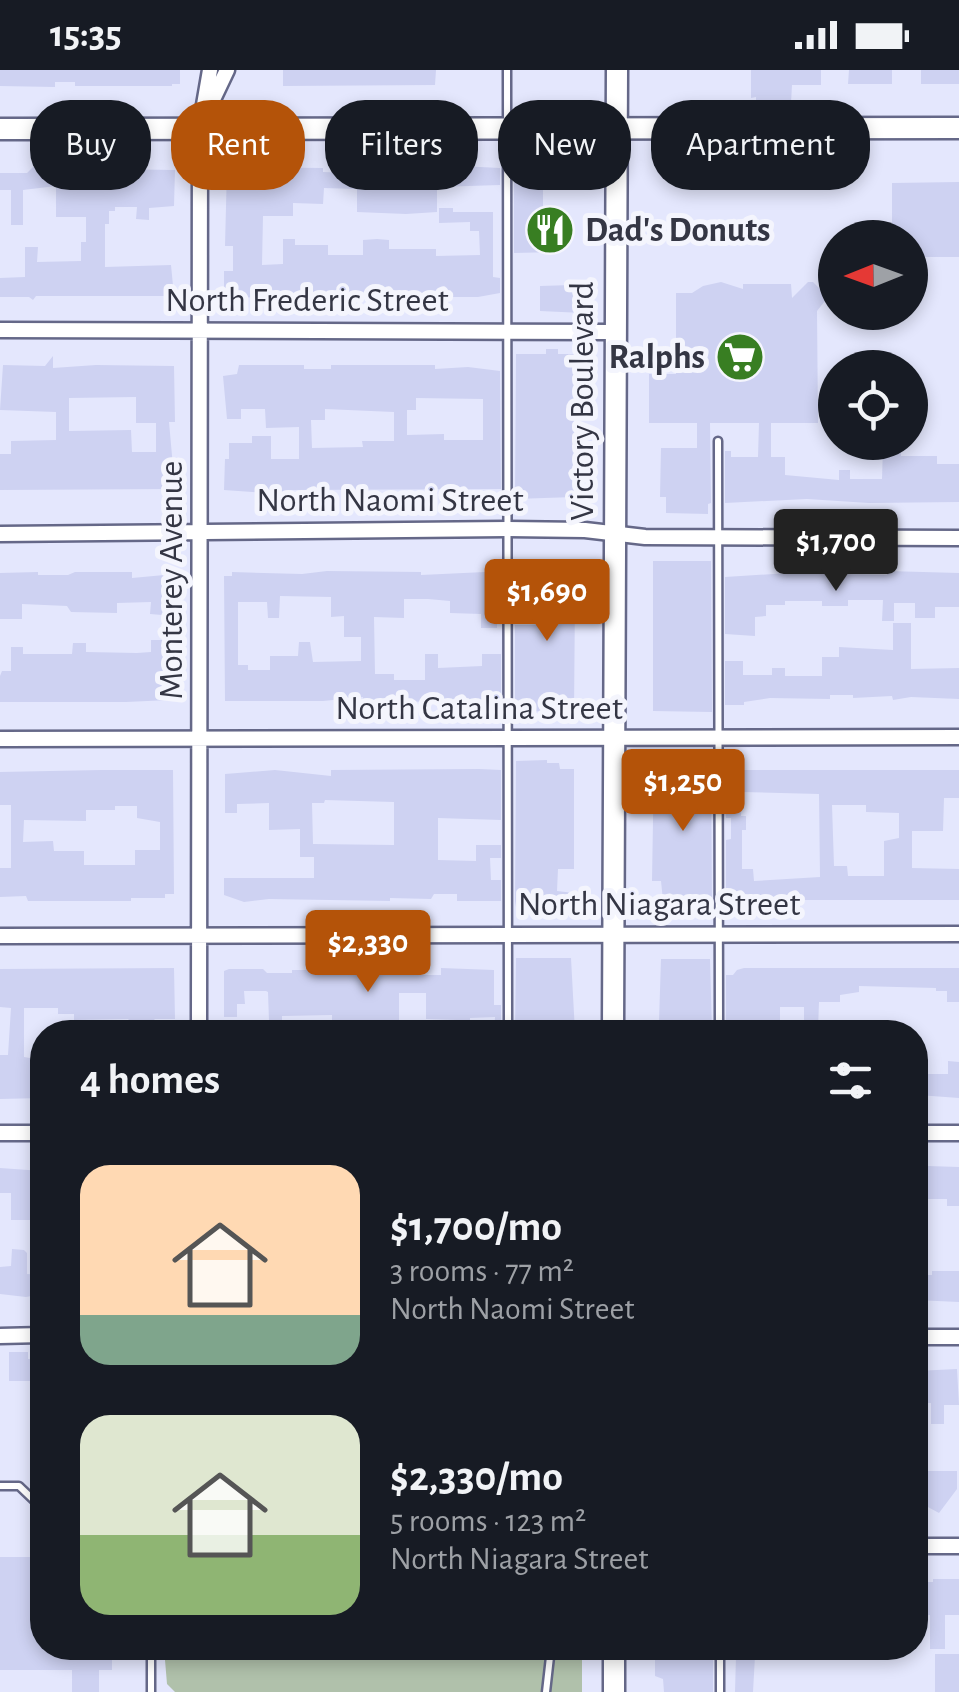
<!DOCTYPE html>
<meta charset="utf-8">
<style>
:root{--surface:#171b24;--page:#20242c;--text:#f1f3f6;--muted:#9ea1a6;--accent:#b45309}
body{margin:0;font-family:"Alegreya Sans",sans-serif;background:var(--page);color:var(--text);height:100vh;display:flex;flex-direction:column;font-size:38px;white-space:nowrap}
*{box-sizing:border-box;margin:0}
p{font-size:32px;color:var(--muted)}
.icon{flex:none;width:55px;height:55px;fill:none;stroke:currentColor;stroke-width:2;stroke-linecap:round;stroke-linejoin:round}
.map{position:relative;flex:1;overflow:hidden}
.drawer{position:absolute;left:30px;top:950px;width:898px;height:640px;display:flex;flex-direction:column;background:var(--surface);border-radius:40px;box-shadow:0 5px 15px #0003}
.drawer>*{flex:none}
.guide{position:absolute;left:30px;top:30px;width:900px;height:90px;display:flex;gap:20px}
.needle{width:65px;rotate:269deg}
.tools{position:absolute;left:818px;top:150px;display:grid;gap:20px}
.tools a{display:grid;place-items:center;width:110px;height:110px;border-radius:50%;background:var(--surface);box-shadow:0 5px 15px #0003;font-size:50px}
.price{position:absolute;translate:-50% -85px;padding:0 22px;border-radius:10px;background:var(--accent);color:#fff;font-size:32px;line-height:65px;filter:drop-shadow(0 2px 5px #0008)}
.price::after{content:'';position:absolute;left:50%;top:60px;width:30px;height:22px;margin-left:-15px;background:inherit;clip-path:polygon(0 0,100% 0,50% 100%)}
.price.current{background:#222;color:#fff}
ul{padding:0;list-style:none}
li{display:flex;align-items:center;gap:30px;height:250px;padding:0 50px}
li span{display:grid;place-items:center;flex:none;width:280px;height:200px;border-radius:30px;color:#555}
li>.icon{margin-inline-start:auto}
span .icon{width:120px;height:120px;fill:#fffc;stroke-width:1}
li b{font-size:42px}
h2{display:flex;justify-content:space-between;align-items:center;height:120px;padding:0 50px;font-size:42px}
.chip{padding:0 35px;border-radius:40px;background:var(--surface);box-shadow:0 5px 15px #0003;font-size:35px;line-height:90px}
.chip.current{background:var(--accent);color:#fff}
.status{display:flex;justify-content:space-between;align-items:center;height:70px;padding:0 50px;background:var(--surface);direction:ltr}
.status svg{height:28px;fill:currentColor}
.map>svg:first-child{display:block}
</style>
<div class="status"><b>15:35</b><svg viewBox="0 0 49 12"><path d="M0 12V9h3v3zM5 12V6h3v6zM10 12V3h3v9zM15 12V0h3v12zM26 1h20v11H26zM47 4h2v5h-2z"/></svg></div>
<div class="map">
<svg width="959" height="1622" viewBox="0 0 959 1622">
<rect width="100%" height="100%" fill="#e4e7fd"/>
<!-- green -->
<path fill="#b0c1ab" d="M164 1578H582V1622H175L167 1614Z"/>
<!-- building -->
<path fill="#ced2f2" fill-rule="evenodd" d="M0 0H180V14H172V16H75V12H55V17L0 16Z
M283 0H436L435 15 283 16Z
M751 0H821V15H792L791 33H756V27L751 28Z
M849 0H892V14H848Z
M921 0H959V14H921Z
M522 88H543V156H556V182L514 183V98L515 92Z
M460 96 500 98V115L437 117V142L406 144 357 142V119L324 118 323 134 293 133V146H263L262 195 283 194V169H295V175H328V185H363V170L377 169 389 170V179H436V186L480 185 479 161H470V152L439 153V138H453V142H493V207L500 208V223L478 227H396V224L224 228V201H233V176H225L227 97 323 98V102L348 103V97Z
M33 97 84 98V102H106V99L175 100 174 136 149 138V150L136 149 137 137H115V141H109V154H105V197L171 195 174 226H36L33 230 29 227H0V208L25 207V177H38L37 192 81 191V172H86V147H56V116L23 120V155H11V120H0V103H27Z
M959 112V187H923L924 195H910V168H884V156H892V113Z
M808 212H813L828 227 817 241 818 353H771V387H785V405L839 410V400H850V409H882L883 376H894V382H901V386H937V394H959V432L869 433 807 429 725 433V381H731V387H758L759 353H710L711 433 708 434V444L666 443V427H660L661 378H697V353H649V304H676V223H692L703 216 721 212 743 219V214H791L792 228Z
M572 215 573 221H583V243L540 241V216Z
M546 279H558V284H574V427L515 429 516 284H546Z
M53 286V298L96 295 174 296 175 352H169L175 419 0 420V384H11V371L56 370V342L0 340 3 295 45 296ZM136 327V353H156V382H132L131 360 69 361V328Z
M304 295V299H331V295H435V299L468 297 500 301 501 419 291 420 280 424 224 420 225 389H229V373H252V366H271V389H299V357L266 358 265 339H241V349H227L223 306 237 304 239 295ZM416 328 483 329V370H444V364L407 365V340H416ZM325 339 394 342V371H362L363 377 312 378 311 350H325Z
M653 491H711L712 642 653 641Z
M520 493H549L555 499 572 500 575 524 574 642 515 641V555H537V513H520Z
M327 501 421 502V505L485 502 497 506V558H481V544L450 543V531L428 529H404V548L374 547 375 604H394V610H425V584H438V598L482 596V584H501V629L405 632H362L363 627 323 631H225L224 506H232V502L302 504ZM280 526 331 527V547L344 546V567H361V591L313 592 310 572H299L298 586H270V600H248V595H238V532H267L268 548H279Z
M887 501 959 503V537H935V548H915V533H894V551H882L883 530H848V536H822V531H785V535H766V546L755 547V566L725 564V507L789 503 887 505Z
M38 502V505H68L75 502H132V508L175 504 174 626H169V630L126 632H0V606L2 601H11V577H23V584H72L73 573H86V582L137 583 151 582V570H162V545L150 544 151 532 117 533V543L71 542 67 536 22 534V549H0V503Z
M893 553H911V599L959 598V629L911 627 893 630 892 626 853 628V625H830V629L770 628 744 632V635H725V591H743V605H772V598H785V606H822V587H839V577L893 580Z
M547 690V693H559L560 699H574V799H558L557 821 574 823V840L516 837 515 831 516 691Z
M711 690 712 840H664L661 811H652L654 691Z
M479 699 501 700V750L438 748V790L476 791V775H501V788H490L491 810H501V831H457V824H434L431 829 390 828V831L269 829 244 832 224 825V808H314V787H300V759L269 760V733L237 734V743H225V704L275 700 331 706V700ZM325 730 394 732V775L313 774 312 733H324Z
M101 700H173L174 824H165V828H131V831H28L26 826 0 827V798H11V735H0V702ZM115 736H137V748L160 752V780H135V795H84V781H54L53 771 23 772 24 750 86 751V740H115Z
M725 700H959V728H944L943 761H912V798L959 799V830H726V770L731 769V748H726ZM741 722 819 724 820 807 754 811 753 799H742V760H746V746H741ZM832 735H866V742L899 743V768L884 771V806H848L847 796H834Z
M516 888H571L575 962H515Z
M661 889H710L712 962H655V952H659Z
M174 898 175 949H155L141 962 128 949 74 950V944H58V938H24V987L42 990V1028L0 1029V985H8L11 938 0 937V899Z
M441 898 494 900V935H501V962H494L495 947 470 948V962H457V950L426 949V923H399V950H407V962H364L363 950H332V945L282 946V951H269L268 922 266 921H244L245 934H237V947H224V901L229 899H263L267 903H292V900H419V905H441Z
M771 898H959V932H947V921H936V918L859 916V922L840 925V932H819L818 960H804V937H780V960L726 962V905H733L737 900 744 898Z
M948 991 959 992V1028L918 1025V1004H948Z
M928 1096 959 1097V1136H947V1129H921L922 1120H915L916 1101Z
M0 1098 42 1101V1150H11V1123H0Z
M12 1179 24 1180 27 1183V1204L42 1205V1224L26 1227 0 1224V1197L11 1196Z
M932 1201H959V1232L915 1230V1213L924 1214V1205H932Z
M9 1282H28V1289H42V1311H9Z
M957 1299 959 1335H944V1354H931V1333H916V1301Z
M920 1401H957V1419L939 1443 926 1436V1430H921Z
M0 1487H42V1578H112V1600H99V1622H72V1600H0Z
M933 1509H959V1545H945V1579H930V1545L915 1546V1519H921V1512H933Z
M655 1580H713V1622H664L663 1609 655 1606Z
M935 1584H959V1622H935Z
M736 1586H755L753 1622H735Z"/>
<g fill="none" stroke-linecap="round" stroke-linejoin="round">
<!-- lane casing -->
<g stroke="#656888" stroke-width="11">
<path id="lane" d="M507 0 508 962
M718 371 719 962
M0 1416H19L42 1438
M151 1578V1622
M720 1578V1622
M546 1622 551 1578"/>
</g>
<!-- street casing -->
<g stroke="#656888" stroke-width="19">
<path id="street" d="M208 40 227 0
M0 260 614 262
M0 464 507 459 585 460 645 467 959 468
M0 669 959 667
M0 866 959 864
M199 962 200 58 210 0
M0 1063H42
M915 1063H959
M0 1266 42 1265
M915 1267H959
M915 1476H959"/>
</g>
<!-- secondary casing -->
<g stroke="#656888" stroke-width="25">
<path id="secondary" d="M0 59 959 58
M613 962 617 0
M614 1578V1622"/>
</g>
<!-- lane -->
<use href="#lane" stroke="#fff" stroke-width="6"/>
<!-- street -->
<use href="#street" stroke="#fff" stroke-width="14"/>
<!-- secondary -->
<use href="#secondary" stroke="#fff" stroke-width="20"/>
</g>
<!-- icons -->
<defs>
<g id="restaurant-disc" transform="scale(2.5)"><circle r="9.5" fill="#387e22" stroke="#f4f5fd"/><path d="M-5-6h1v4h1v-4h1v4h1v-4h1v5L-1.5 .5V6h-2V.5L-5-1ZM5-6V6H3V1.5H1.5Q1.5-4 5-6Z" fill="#fff"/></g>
<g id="supermarket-disc" transform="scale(2.5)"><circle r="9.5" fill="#387e22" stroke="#f4f5fd"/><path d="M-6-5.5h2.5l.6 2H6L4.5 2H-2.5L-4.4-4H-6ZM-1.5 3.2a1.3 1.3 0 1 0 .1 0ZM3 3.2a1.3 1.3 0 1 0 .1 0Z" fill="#fff"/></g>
</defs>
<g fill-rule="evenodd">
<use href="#restaurant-disc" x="550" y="160"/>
<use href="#supermarket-disc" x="740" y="287"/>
</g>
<g text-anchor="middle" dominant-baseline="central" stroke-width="10" stroke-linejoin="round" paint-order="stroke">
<!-- poi labels -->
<g font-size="35" font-weight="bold" fill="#343644" stroke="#f4f5fd" text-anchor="start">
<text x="585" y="160">Dad's Donuts</text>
<text x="705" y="287" text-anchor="end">Ralphs</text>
</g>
<!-- street labels -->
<g font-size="35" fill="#343644" stroke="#f4f5fd">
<text x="307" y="230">North Frederic Street</text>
<text transform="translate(582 331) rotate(-90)">Victory Boulevard</text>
<text x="390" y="430">North Naomi Street</text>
<text transform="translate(171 510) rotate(-90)">Monterey Avenue</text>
<text x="479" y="638">North Catalina Street</text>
<text x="659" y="834">North Niagara Street</text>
</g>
</g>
</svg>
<div class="tools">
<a><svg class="needle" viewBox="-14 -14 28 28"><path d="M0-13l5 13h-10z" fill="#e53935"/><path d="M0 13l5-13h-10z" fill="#9ea1a6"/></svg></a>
<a><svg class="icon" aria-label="locate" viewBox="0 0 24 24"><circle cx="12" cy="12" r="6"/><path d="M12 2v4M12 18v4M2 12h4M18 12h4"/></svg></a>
</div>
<b class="price current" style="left:836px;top:524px">$1,700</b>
<b class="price" style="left:547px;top:574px">$1,690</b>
<b class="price" style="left:683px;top:764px">$1,250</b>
<b class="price" style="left:368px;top:925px">$2,330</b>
<div class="guide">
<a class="chip">Buy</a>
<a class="chip current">Rent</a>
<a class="chip">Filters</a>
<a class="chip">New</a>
<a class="chip">Apartment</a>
</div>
<section class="drawer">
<h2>4 homes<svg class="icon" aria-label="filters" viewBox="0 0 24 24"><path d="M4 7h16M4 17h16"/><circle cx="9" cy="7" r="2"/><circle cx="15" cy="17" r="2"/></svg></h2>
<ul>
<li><span style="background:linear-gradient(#ffd9b3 75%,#7fa58c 0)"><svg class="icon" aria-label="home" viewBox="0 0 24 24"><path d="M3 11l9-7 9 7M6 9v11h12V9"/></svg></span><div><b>$1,700/mo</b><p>3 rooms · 77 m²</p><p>North Naomi Street</p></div></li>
<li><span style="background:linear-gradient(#dfe7d0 60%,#8fb573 0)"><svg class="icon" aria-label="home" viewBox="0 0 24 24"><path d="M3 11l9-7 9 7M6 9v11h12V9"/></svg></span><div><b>$2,330/mo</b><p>5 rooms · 123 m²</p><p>North Niagara Street</p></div></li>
</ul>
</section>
</div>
